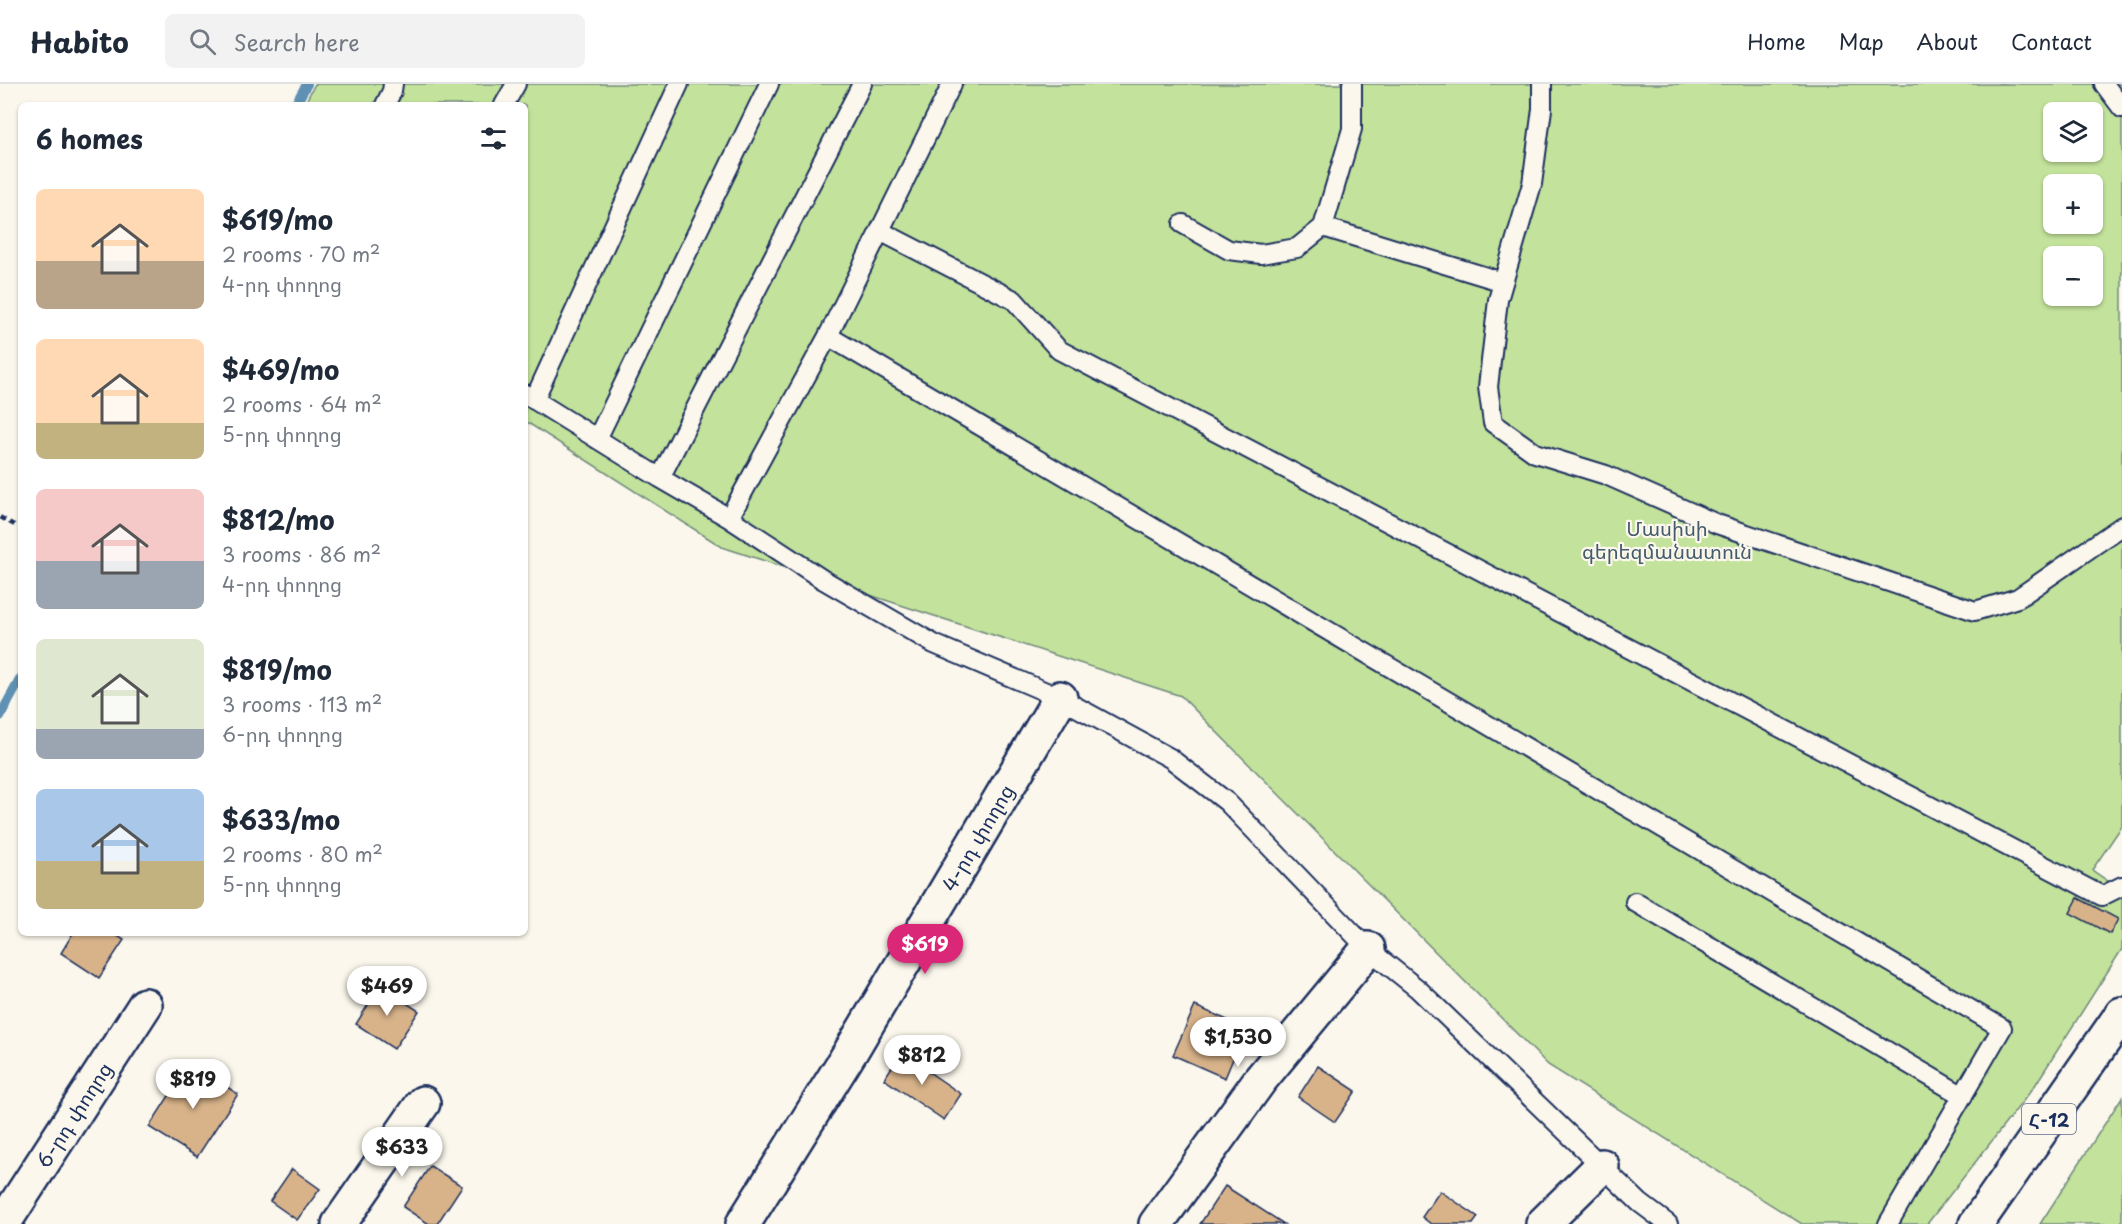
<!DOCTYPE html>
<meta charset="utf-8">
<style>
:root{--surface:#fff;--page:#f2f2f3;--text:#1f2937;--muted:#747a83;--line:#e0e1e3;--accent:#db2777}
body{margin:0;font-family:"Playpen Sans","Noto Sans Armenian",sans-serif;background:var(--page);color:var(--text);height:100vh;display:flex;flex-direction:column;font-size:22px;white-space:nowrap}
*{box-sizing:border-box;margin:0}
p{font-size:20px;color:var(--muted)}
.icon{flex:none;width:33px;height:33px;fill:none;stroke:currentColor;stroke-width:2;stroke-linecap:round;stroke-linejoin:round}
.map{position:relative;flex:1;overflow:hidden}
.sheet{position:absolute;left:18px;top:18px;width:510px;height:834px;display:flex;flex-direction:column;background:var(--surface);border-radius:9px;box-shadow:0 2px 4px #0004}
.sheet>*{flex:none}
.tools{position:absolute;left:2043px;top:18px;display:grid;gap:12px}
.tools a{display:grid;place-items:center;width:60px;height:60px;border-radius:9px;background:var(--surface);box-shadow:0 2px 4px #0004;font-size:30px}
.price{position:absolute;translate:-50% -51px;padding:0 14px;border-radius:21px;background:#fff;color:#222;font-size:20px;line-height:39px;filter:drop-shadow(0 2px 3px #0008)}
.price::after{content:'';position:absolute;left:50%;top:36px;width:18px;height:14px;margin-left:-9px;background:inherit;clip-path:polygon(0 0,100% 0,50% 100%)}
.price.on{background:var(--accent);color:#fff}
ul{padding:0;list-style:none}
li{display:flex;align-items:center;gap:18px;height:150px;padding:0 18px}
li span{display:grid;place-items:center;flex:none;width:168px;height:120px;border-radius:9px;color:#555}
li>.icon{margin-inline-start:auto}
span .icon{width:72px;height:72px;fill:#fffc;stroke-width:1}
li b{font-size:26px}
h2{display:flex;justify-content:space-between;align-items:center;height:72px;padding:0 18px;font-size:26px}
header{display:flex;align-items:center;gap:36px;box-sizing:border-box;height:84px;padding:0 30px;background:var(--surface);border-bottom:2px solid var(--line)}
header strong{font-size:28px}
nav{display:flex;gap:33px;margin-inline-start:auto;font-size:21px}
.search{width:420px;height:54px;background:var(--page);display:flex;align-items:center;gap:15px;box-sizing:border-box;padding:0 21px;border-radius:9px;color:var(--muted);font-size:22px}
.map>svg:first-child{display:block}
</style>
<header>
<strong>Habito</strong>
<div class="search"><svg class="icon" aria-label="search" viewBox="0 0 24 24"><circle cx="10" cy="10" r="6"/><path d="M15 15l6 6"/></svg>Search here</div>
<nav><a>Home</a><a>Map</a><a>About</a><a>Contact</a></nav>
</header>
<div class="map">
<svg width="2122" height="1140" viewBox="0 0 2122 1140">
<rect width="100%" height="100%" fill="#fbf7ec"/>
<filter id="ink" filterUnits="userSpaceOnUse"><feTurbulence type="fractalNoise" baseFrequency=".0167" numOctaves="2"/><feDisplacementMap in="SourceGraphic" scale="12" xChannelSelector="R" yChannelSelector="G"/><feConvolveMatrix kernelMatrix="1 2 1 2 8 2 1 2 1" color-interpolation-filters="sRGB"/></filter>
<g filter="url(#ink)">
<!-- green -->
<path fill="#c3e29b" stroke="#6f887c" stroke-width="1.5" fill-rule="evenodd" d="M315 0H2122V742L2092 786 2122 807V865L2034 1003 1927 1140H1802L1548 981 1181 612 722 463 525 337V21H304ZM2054 28H2092V68H2054ZM2054 100H2092V140H2054ZM2054 172H2092V212H2054Z
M2122 1013V1140H2040Z"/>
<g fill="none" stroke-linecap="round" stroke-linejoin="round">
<!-- stream -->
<path stroke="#5f91b4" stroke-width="10" d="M295 21 307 0
M0 632 21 594"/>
</g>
<!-- building -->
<path fill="#d8b38a" stroke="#1b2f5e" stroke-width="1.5" d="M2078 814 2118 835 2110 850 2070 829Z
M73 849H113L124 856 99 894 61 869Z
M380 902 419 927 394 965 356 940Z
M1195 922 1246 944 1225 994 1173 971Z
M901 969 961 1010 944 1036 884 995Z
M190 979 238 1010 197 1073 149 1043Z
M1318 982 1356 1007 1335 1038 1298 1013Z
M430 1082 462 1102 437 1140H429L403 1123Z
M292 1085 320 1105 297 1136 270 1117Z
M1225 1102 1284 1140H1200Z
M1440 1107 1478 1133 1473 1140H1431L1422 1133Z"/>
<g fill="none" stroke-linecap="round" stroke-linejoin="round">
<!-- lane casing -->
<g stroke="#1b2f5e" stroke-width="22">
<path id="lane" d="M1352 0V45L1323 143 1503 198
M1542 0V25L1532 100 1498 216 1488 303 1493 339 1535 369 1606 391 1717 440 1975 527 2018 514 2122 442
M2104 0 2122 24
M385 21 392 7 393 0
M504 21 516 0
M1183 140 1229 166 1261 170 1297 164 1323 143
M880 147 1014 216 1059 266 2102 812 2122 802
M828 252 2002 944 1888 1140
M525 310 660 394 729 434 822 495 934 560 1060 614 1170 674 1227 718 1368 865 1418 905 1640 1119 1668 1140
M534 316 679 0
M597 355 769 0
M660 394 862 0
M729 434 828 252 952 0
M1635 818 1963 1012"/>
</g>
<!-- street casing -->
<g stroke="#1b2f5e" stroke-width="38">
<g id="street">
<path id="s1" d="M3 1140 145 921"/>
<path d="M339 1140 423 1019"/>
<path id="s2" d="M743 1140 851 967 1060 614"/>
<path d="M1156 1140 1260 996 1368 865"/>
<path d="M1543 1140 1602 1082"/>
</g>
</g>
<!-- primary casing -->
<g stroke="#1b2f5e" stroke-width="38">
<path id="primary" d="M1976 1140 2122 930"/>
</g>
<!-- path -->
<path stroke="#1b2f5e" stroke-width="4" stroke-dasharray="6 4.5" stroke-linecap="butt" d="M0 433 16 442"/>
<!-- lane -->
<use href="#lane" stroke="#fbf7ec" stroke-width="18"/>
<!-- street -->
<use href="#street" stroke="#fbf7ec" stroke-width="33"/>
<!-- primary -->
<use href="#primary" stroke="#fbf7ec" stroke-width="33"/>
</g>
</g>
<g text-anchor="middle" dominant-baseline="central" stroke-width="4.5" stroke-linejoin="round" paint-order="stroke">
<!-- shield labels -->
<rect fill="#fbf7ec" stroke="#5e6b89" stroke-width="1.5" x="2022" y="1020" width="54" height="30" rx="4.5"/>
<g font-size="18" font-weight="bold" fill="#1b2f5e">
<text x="2049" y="1035">Հ-12</text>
</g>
<!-- park labels -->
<g font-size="20" fill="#455c6d" stroke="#fbf7ec">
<text x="1667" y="444">Մասիսի<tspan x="1667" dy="23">գերեզմանատուն</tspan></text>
</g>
<!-- street labels -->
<g font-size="20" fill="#1b2f5e" stroke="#fbf7ec">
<text stroke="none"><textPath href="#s2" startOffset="452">4-րդ փողոց</textPath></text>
<text stroke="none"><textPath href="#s1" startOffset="130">6-րդ փողոց</textPath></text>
</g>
</g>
</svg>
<div class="tools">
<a><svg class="icon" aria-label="layers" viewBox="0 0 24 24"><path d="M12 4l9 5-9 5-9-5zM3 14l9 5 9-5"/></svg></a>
<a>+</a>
<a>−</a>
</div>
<b class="price on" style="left:925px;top:891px">$619</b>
<b class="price" style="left:387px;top:933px">$469</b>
<b class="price" style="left:1238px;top:984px">$1,530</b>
<b class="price" style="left:922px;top:1002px">$812</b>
<b class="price" style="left:193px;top:1026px">$819</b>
<b class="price" style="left:402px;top:1094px">$633</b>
<section class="sheet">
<h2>6 homes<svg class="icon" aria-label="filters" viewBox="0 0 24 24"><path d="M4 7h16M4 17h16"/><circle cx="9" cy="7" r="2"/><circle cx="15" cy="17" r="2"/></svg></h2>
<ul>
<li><span style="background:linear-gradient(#ffd9b3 60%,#b9a48a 0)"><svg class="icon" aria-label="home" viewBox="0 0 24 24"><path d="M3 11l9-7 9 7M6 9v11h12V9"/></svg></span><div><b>$619/mo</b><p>2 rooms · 70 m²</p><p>4-րդ փողոց</p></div></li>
<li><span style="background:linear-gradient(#ffd9b3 70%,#c2b280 0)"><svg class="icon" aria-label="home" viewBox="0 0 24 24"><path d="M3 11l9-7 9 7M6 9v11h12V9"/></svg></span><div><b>$469/mo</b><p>2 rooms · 64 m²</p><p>5-րդ փողոց</p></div></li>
<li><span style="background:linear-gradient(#f6c9c9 60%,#9aa5b1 0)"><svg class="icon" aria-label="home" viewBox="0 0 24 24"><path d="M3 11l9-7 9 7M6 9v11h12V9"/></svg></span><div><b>$812/mo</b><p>3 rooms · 86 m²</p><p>4-րդ փողոց</p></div></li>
<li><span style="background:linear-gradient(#dfe7d0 75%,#9aa5b1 0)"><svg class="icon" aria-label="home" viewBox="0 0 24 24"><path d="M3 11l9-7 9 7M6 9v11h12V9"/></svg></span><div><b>$819/mo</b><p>3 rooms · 113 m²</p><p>6-րդ փողոց</p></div></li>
<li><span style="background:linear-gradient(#a9c7e8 60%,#c2b280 0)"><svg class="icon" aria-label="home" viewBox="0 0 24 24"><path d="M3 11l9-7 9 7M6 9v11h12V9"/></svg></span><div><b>$633/mo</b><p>2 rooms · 80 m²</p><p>5-րդ փողոց</p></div></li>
</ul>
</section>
</div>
